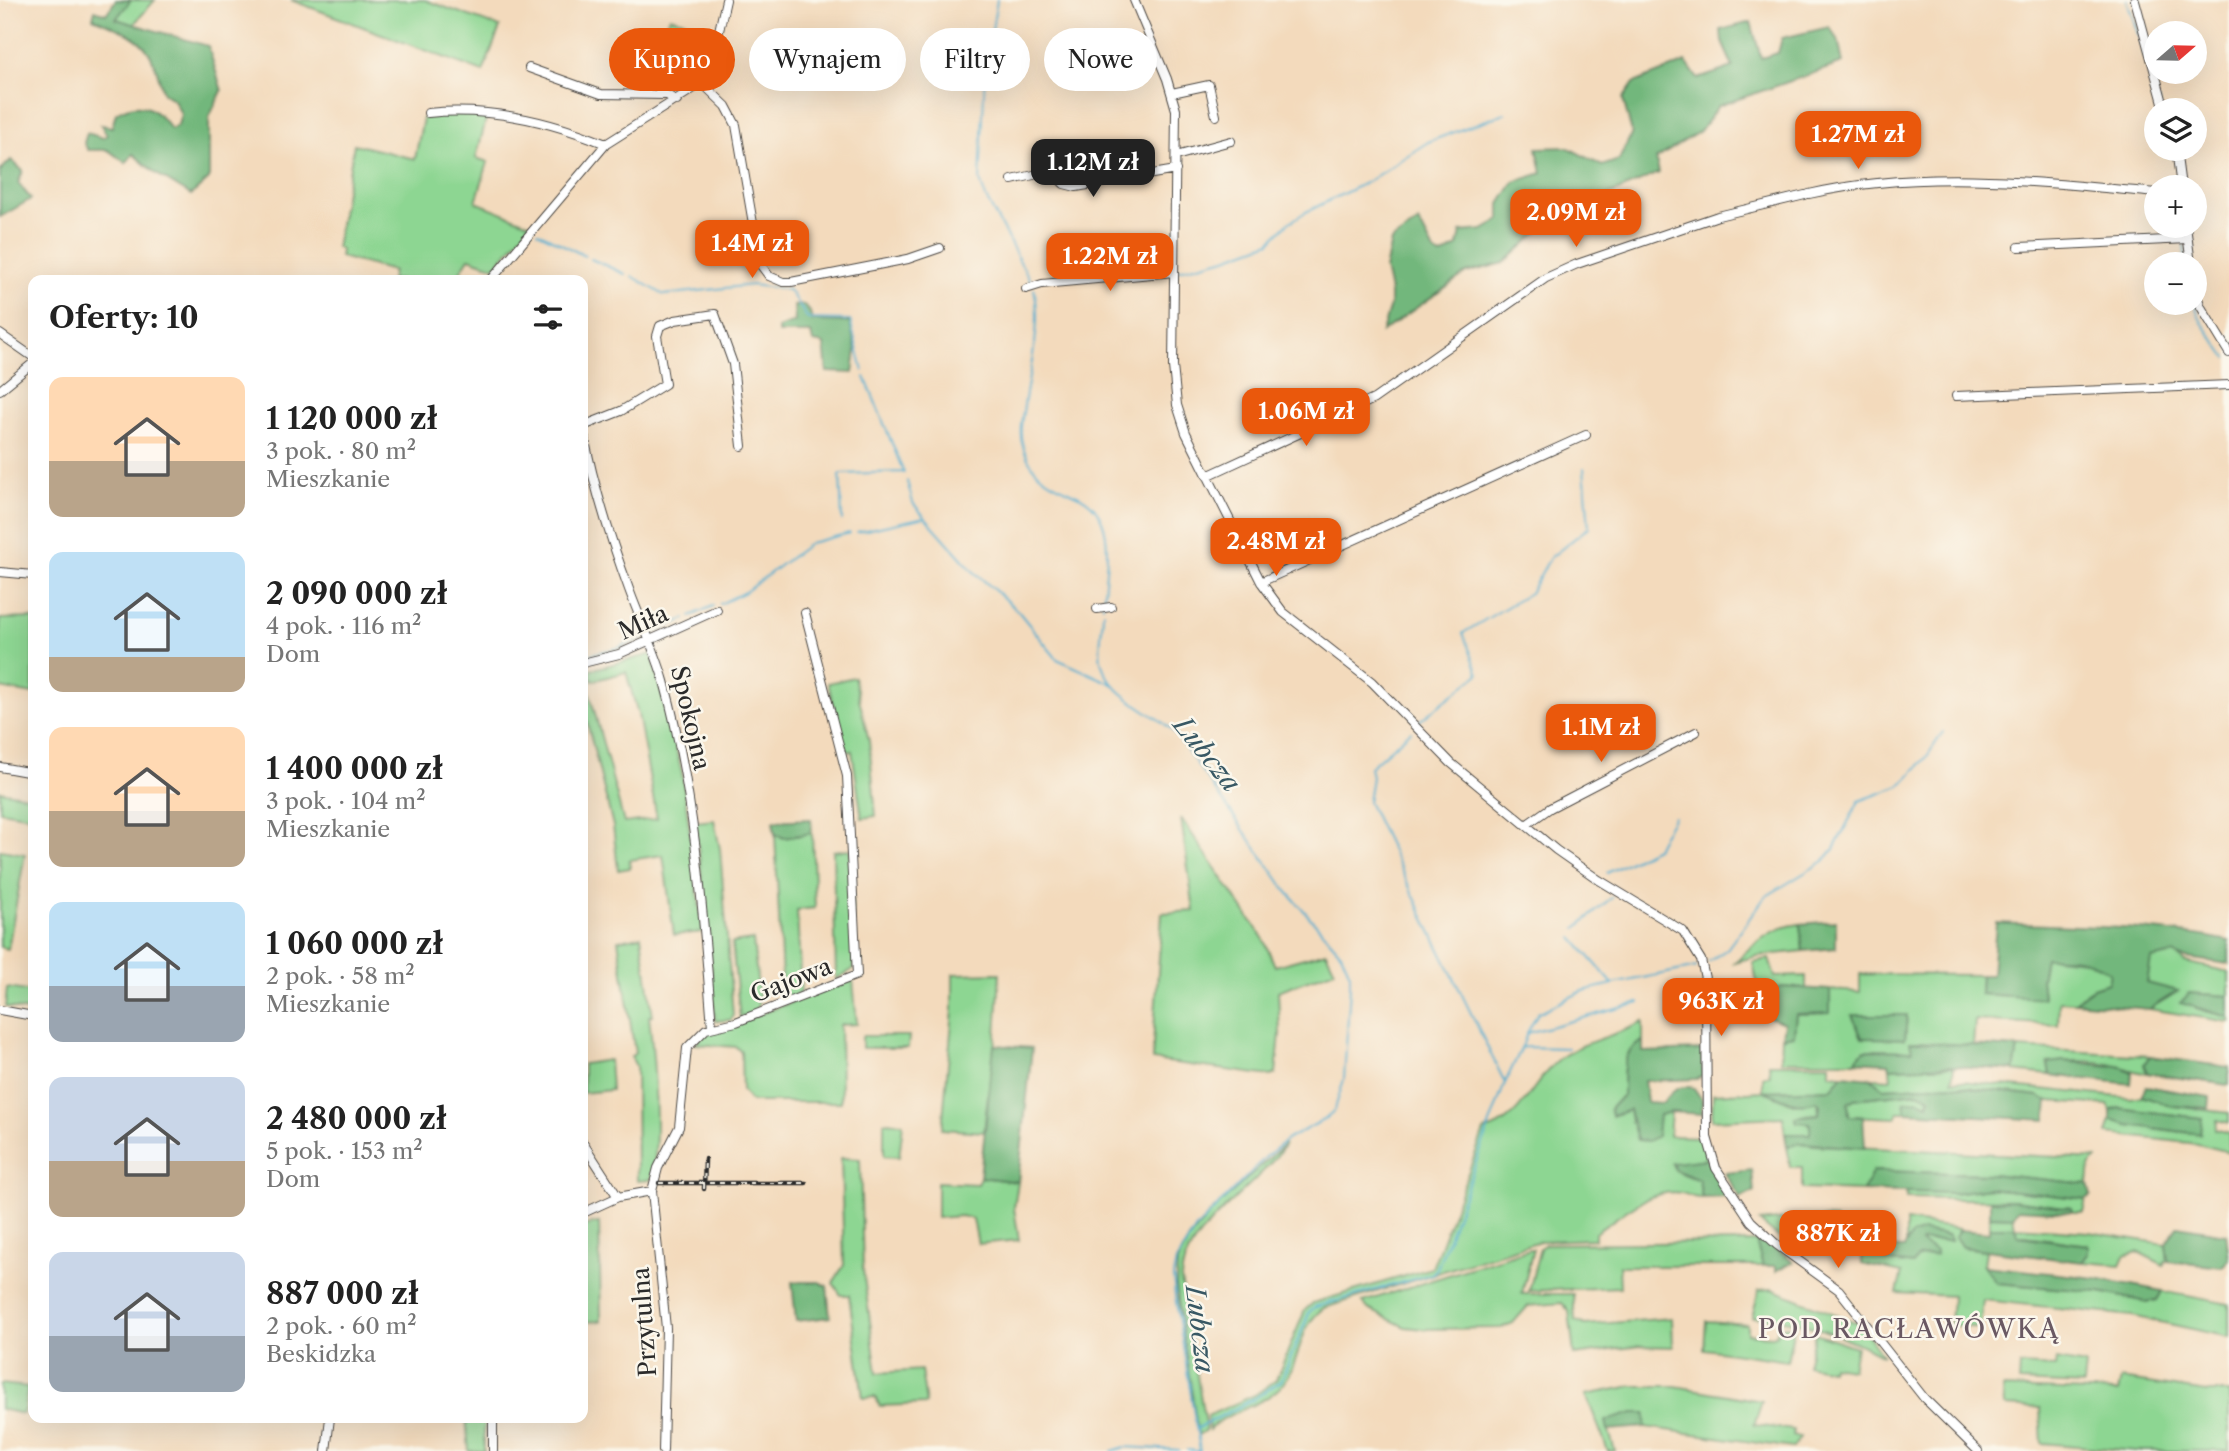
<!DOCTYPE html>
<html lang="pl">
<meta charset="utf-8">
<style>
:root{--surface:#fff;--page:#f6f6f6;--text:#222;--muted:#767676;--accent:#ea580c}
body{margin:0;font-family:"Libre Caslon Text",serif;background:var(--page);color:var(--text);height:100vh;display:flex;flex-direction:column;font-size:26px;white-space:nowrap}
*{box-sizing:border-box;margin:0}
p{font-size:23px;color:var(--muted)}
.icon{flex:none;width:38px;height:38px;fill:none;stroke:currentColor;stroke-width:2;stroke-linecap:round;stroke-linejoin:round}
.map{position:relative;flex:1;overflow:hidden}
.side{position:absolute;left:28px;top:275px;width:560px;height:1148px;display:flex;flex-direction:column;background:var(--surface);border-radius:14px;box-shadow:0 7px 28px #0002}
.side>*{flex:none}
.banner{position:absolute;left:609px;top:28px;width:665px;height:63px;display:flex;gap:14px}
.needle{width:46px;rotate:70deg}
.controls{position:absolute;left:2144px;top:21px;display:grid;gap:14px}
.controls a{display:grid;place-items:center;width:63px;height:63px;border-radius:50%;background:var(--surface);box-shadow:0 7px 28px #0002;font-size:35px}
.price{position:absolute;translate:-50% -60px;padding:0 16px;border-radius:14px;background:var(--accent);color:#fff;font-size:23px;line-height:46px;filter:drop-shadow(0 2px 4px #0008)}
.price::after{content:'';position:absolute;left:50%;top:42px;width:21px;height:16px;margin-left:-10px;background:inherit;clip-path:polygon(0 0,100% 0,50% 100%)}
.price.on{background:#222;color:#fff}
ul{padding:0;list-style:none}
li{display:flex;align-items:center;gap:21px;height:175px;padding:0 21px}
li span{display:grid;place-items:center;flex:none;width:196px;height:140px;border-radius:14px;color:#555}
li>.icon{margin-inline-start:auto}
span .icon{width:84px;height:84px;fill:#fffc;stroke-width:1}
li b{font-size:30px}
h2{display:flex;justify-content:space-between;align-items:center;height:84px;padding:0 21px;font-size:30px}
.tag{padding:0 24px;border-radius:32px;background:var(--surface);box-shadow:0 7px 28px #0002;font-size:24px;line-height:63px}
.tag.on{background:var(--accent);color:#fff}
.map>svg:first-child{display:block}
</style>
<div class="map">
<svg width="2229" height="1451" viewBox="0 0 2229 1451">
<rect width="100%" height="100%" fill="#fbf7ec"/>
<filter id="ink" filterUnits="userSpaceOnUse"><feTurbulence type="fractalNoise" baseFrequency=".0143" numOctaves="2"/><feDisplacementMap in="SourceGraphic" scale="14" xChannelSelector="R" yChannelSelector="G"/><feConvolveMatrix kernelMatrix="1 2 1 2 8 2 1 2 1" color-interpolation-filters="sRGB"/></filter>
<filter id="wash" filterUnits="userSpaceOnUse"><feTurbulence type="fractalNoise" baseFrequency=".00686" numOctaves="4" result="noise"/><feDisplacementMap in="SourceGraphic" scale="28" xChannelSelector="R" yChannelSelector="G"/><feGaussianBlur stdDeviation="1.57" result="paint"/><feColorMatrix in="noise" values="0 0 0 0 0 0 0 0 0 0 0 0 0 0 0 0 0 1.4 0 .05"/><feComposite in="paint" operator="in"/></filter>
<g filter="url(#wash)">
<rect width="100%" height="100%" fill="#f3dabc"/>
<!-- green -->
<path fill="#8dd692" stroke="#5c805e" stroke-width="2" fill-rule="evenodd" d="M131 0H155L133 25 115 18Z
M291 0H425L500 27 483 72Z
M670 17 711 28 704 59 658 42Z
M457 113 487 116 476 158 488 162 476 202 531 224 495 267 469 258 455 280H391L393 271 340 257 341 249 336 248 354 144 415 159 423 118Z
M33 618V694L0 688V619Z
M652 654 682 773 703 932 674 935 663 855 629 860 630 868 618 870 613 826 583 706 584 672 624 823 657 819 638 714 626 672 592 681 590 670Z
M854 677 869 741 876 816 862 818 852 751 845 752 828 683Z
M0 791 33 797 31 816 0 811Z
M1181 818 1263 938 1275 966 1326 952 1335 970 1278 991 1280 1034 1276 1074 1271 1076 1152 1060 1162 913 1194 911Z
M714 820 720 849 733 1015 731 1020 715 1021 709 936 695 822Z
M812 833 815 908 797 910 801 993 783 1001 775 834 784 838Z
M850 849 854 969 836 979 833 851Z
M0 850 25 854 8 949 0 947Z
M1800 924 1803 951 1757 956 1735 962C1754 943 1772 927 1800 924Z
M641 936 653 1016H649C653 1050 662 1152 650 1180L637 1181 636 1066 631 1057 635 1053 618 940Z
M753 940 759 997 757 1011 740 1018 732 943Z
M2174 954 2185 962 2229 972V996L2189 993 2196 1009 2229 1017V1022L2149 1009 2177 992 2147 983 2150 959Z
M2045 957 2096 962 2111 973 2108 983 2093 988 2074 1002 2059 1001 2058 1025 1975 1020 1973 1046 1911 1042 1913 1051 1864 1050 1855 1061H1781L1782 1037 1794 1035 1796 1014 1830 1013V990L1860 992V974L1981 975 1980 994 2043 998 2041 979ZM1853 1015H1907L1905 1039Z
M1769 959 1775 977 1806 976V989L1783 987 1759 993 1753 962Z
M1000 973 994 1067 990 1075 984 1132 942 1129 953 1010V974Z
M853 980 857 1024 840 1025 841 1102H751L742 1090 741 1052 736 1047 695 1044 707 1033Z
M7 988 33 992V1012L5 1007Z
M1643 1022V1041C1619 1053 1624 1072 1623 1095L1610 1109H1629L1631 1122 1671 1112 1669 1136 1702 1137 1707 1159 1672 1164 1676 1171 1699 1180 1702 1198C1693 1199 1689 1194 1681 1193 1651 1187 1619 1217 1595 1233V1239L1540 1241 1324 1308C1297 1327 1302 1360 1283 1384 1264 1407 1229 1409 1209 1430L1207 1416 1255 1395 1276 1380 1305 1310 1313 1303 1432 1268 1484 1131C1522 1121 1531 1083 1558 1060 1583 1040 1615 1037 1643 1022Z
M862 1036H909L908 1048H862Z
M2018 1048 2133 1055 2150 1056 2144 1064 2147 1073C2136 1073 2130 1069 2121 1067 2098 1060 2071 1060 2048 1063L2050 1075 2014 1071Z
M609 1060 611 1090 583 1093V1064Z
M1769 1064H1830V1074L1843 1075 1832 1089 1766 1091 1793 1104 1818 1101 1819 1114 1802 1115 1810 1123V1134H1785L1783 1117 1712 1120 1713 1094 1763 1091V1076L1770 1075Z
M1954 1066 1952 1080 2130 1098 2141 1096 2173 1106 2229 1113V1123L2217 1120 2215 1129 2229 1133V1152L2198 1144 2107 1134 2111 1120 2128 1125 2189 1133 2202 1118 2118 1108 2111 1111 2108 1105 2048 1101 2039 1096 1950 1085 1883 1088 1871 1078 1891 1079 1890 1068Z
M1918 1092 1930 1098 1927 1104 1905 1102 1906 1112H1898L1896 1118 1849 1116 1848 1103 1854 1099Z
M884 1122 903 1123 899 1157 884 1156Z
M1801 1143 1813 1145 2097 1159 2090 1165 2088 1184 1991 1174 1873 1171 1863 1191 1802 1189V1167H1790L1787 1146Z
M1285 1144C1260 1186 1183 1229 1181 1279L1206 1430 1198 1435 1176 1286 1177 1262 1189 1239 1211 1212Z
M841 1158 860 1159 863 1270 877 1373 921 1370 926 1404 880 1406 875 1397 863 1398 849 1295H841L833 1283 844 1265Z
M980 1177 1018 1182 1014 1208 1019 1240 978 1244 973 1219 961 1216 937 1218V1182L977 1184Z
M1989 1188 2086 1199 2083 1212H2073L2071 1208 2013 1200 1906 1198 1907 1190 1953 1193Z
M1990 1216 2013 1217 2015 1227 2089 1232 2166 1244 2168 1261H2165L2164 1265 2138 1252 2124 1256 2120 1265 2082 1262 2088 1254 2087 1245 2019 1235 1989 1227Z
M1806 1217 1836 1219 1837 1245H1788L1760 1222Z
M1906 1221 1960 1229 1956 1237 1962 1247 1986 1250 1984 1266 1997 1283 2100 1292 2146 1302 2157 1300 2162 1291 2229 1304V1337L2132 1316 1983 1300 1980 1328 1950 1325 1952 1296 1897 1293 1902 1273 1862 1264 1863 1246 1868 1247 1871 1255 1890 1262 1913 1265 1923 1241H1951L1949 1236C1927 1234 1921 1224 1906 1246Z
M599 1223 601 1321 583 1322V1226Z
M1756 1242 1763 1266H1619L1620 1287 1529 1291 1540 1248 1545 1244Z
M1530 1249H1533L1522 1294H1573L1575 1320 1585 1325 1672 1318 1673 1347 1640 1346 1574 1355 1569 1311 1562 1303 1528 1306 1513 1323 1501 1328 1424 1329 1405 1327 1368 1309 1363 1302Z
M1772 1289 1860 1324 1883 1356C1846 1336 1795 1317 1752 1317L1759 1290Z
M1706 1321 1747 1324V1334L1772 1336 1776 1335 1777 1329 1786 1326 1794 1328 1787 1361 1704 1349Z
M1815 1333 1856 1347 1852 1369 1832 1366 1831 1370 1807 1365Z
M2056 1360 2086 1365 2084 1385 2019 1382 2020 1365 2055 1367Z
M2121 1379 2207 1392H2229V1451H2135L2042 1443 2040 1408 2004 1406 2003 1388 2118 1392Z
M0 1384 28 1387 23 1414 0 1409Z
M1632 1386H1675L1762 1401 1754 1425 1794 1430 1793 1435 1800 1437 1793 1448 1645 1427V1413L1606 1421 1615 1451H1608L1586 1395Z
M466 1418H484V1451H469Z"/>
<!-- forest -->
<path fill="#72b77c" stroke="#4e7154" stroke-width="2" d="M116 0H131L116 19 208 46 222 91 209 117V179L191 195 155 173 133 154 126 163 108 150H88L84 143 87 133 103 138 107 135 101 125 112 127 116 113C141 98 156 108 171 129L178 125 181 114 174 100 163 93C150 39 141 39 93 18L95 10 106 14Z
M1751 22 1761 58 1778 53 1782 38 1829 27 1838 39 1843 63 1718 106 1700 131 1656 159 1659 173 1552 220 1504 263 1466 273 1382 332 1390 305V291L1385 269 1391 241 1419 222 1435 253 1441 256 1458 246 1461 232 1483 230 1500 220V204L1514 182 1542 173 1537 148 1567 147 1602 166 1619 160 1632 133 1623 99 1634 83 1686 62 1698 79 1733 67 1722 42 1721 30Z
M11 160 23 171 18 183 31 199 0 217V171Z
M804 305 810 312 812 321 850 322 856 350 853 373 827 372 824 344 813 342 811 333H778V328L795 322 794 306Z
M811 819 812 833 784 838 775 834 773 821Z
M1836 921V948L1803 951 1800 924Z
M1996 923C2073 927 2154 925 2229 941V964L2179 957 2173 954 2151 959 2147 983 2178 991 2149 1009 2074 1002 2093 988 2108 983 2110 973C2091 958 2069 957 2045 958L2041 979 2043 998 1980 994 1981 975H1992Z
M1783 987 1830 990V1013L1796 1014 1794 1035 1782 1037 1784 1023 1761 1014 1759 993Z
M2189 993 2229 996V1017L2181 1003Z
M1852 1015H1907L1905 1039 1862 1038Z
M1643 1041V1052L1701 1050 1703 1075 1697 1079 1644 1081 1647 1102 1663 1103C1672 1091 1679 1084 1694 1088L1702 1100V1114L1671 1112 1659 1115 1657 1136 1648 1141 1637 1140 1629 1110 1612 1116 1610 1109 1623 1095C1624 1072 1619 1053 1643 1041Z
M1910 1042H1921L2018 1048 2014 1070 1954 1066 1890 1068 1889 1063 1855 1061 1864 1050 1912 1051Z
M994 1045 1032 1048 1018 1182 980 1177Z
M2150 1056 2229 1067V1085L2147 1073 2144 1064Z
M2063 1061 2122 1067 2132 1072 2131 1084 2050 1075 2048 1063Z
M1843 1075 1871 1078 1883 1088 1950 1085 2039 1096 2048 1101 2046 1120 1906 1112 1904 1102 1918 1100 1928 1104 1930 1098 1918 1092 1854 1099 1848 1103 1849 1116 1863 1117 1865 1148 1801 1143 1787 1146 1785 1134H1810V1123L1797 1122 1795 1117 1819 1114 1820 1104 1817 1101C1797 1109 1783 1098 1764 1091L1831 1089Z
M2146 1086 2210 1097 2209 1108 2173 1106 2141 1096Z
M2118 1108 2202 1118 2200 1134 2128 1125 2111 1120V1111Z
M1707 1159 1726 1197 1702 1198 1699 1180 1675 1170 1672 1163Z
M1752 1170 1754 1192 1740 1198 1725 1173Z
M1873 1171 1991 1174 2088 1184 2091 1196 2086 1199 1989 1188 1953 1193 1863 1191Z
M2013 1200 2071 1208 2073 1212 2018 1209 2013 1217 1990 1216V1201Z
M2177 1226 2226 1234 2229 1259 2222 1267 2168 1261 2166 1244Z
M1989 1227H2014L2019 1236 2088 1245V1254L2082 1262 1962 1247 1955 1237 1960 1230 1989 1233Z
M1923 1231 1949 1236 1951 1241H1923L1921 1243 1936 1251V1255L1918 1257 1913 1265 1890 1262 1871 1255 1868 1247 1904 1248 1912 1235Z
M1765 1240 1790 1259 1793 1262 1776 1271V1266H1763L1756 1242Z
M1984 1266 2095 1278 2162 1291 2157 1300 2146 1302 2100 1292 1997 1283Z
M792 1282H819L827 1286 830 1317 796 1321Z
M1633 1413H1646L1645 1427 1608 1430 1606 1421Z"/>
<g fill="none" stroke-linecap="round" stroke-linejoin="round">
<!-- stream -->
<path stroke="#50acce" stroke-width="2" d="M997 0 985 71 980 181 986 198 1032 284
M2127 0 2146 58
M2147 65 2156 94
M2158 100 2161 110
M2171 149 2173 158
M2182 226 2183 235
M538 232 585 256
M2184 245 2186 264
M591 259 625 274
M1179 270 1226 258 1270 242 1287 224 1304 213 1367 182 1428 142 1505 113
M632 276 664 295 752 285 789 290 808 319 850 320 863 371
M1034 289C1043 326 1029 369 1024 406 1022 418 1019 431 1022 443 1036 498 1087 481 1102 521 1112 545 1104 581 1103 606
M2194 303 2201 321 2227 358
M865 377 904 473
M907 481 913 503 924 516
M842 520 840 474 903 472
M857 532 925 517 973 571 1018 611 1057 659 1115 685
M720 604 745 592 810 543 850 533
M1103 612C1103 628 1098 646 1101 661 1110 698 1152 709 1175 733L1285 889 1341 953 1350 974V987L1344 1079 1335 1109 1327 1118 1288 1139 1268 1155 1196 1228 1176 1261 1173 1276 1175 1296 1200 1451
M691 616 713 606
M652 633 685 619
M583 656 618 648 644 637
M1418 722 1479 674 1463 633 1530 593 1550 558 1589 527 1584 468
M1662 836 1674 817
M1607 873 1656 848 1661 838
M1577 928 1612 897
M1708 962 1727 949 1765 897 1824 861 1834 849 1859 801 1900 786 1926 758 1943 732
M1613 984 1697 967
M1527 1033 1538 1013 1583 991 1613 984 1573 938
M1522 1047 1527 1033 1639 1003
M1505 1083 1522 1047 1568 1048
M1198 1428 1254 1399 1281 1381 1310 1311 1315 1307 1432 1274 1437 1269 1505 1083 1368 802 1372 777 1370 767 1411 731
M1187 1450 1198 1451
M1112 1451 1125 1447 1179 1450"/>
</g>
</g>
<g filter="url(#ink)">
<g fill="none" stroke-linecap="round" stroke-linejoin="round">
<!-- minor casing -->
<g stroke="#494541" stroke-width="10">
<path id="minor" d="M1134 0 1167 79 1176 110 1173 366 1177 405 1186 433 1261 582 1283 612 1372 682 1451 763 1556 850 1599 880 1683 931 1701 960 1706 983 1707 1137 1716 1168 1751 1221 1777 1245 1839 1290 1924 1398 1978 1451
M2135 0 2165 110
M529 68 601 94 667 95 677 101
M702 83 726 106 736 125 760 264 769 276 783 282H791L908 259 940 248
M1172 93 1209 85 1216 116
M428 113C488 107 550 121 606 144
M2176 149 2181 187
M1176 156 1231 141
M1012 180 1051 171 1064 184 1076 187 1176 170
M1809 194C1922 168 2042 182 2156 193
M2186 226 2191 264
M2019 247 2188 239
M491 280 606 144 702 83 711 66 726 0
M2194 288 2201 307 2229 353
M1026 289 1042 284 1174 272
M0 334 33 357
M0 390 33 363
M1956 396 2229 385
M583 426 621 411 665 384 657 336 660 326 675 320 715 314 733 364 742 446
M583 430C593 486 610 538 630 592 641 622 655 650 664 681 695 794 703 910 712 1027
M1207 476 1374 399 1546 278 1577 264 1718 216 1805 195
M0 572 33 575
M1261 582 1586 435
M1097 609 1111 607
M583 663 619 654 717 610
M0 767 33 773
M1526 825 1550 808 1696 732
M0 1010 33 1016
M583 1143 618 1197
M583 1213 618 1197 652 1191
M493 1418V1451
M326 1451 330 1418
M663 1451 666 1328 652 1191 658 1168 679 1127 687 1048 706 1029 736 1022 857 975 847 776 805 613"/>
</g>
<!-- minor -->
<use href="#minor" stroke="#fff" stroke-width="8"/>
<!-- rail casing -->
<g stroke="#2b2b2b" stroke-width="4.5">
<path id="rail" d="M659 1183H806
M704 1189 705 1159"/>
</g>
<!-- rail -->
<use href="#rail" stroke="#fbf7ec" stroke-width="2" stroke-dasharray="5" stroke-linecap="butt"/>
</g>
</g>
<g text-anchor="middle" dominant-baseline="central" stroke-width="5" stroke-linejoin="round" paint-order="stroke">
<!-- street labels -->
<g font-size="24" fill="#2b2b2b" stroke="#fbf7ec">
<text transform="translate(643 622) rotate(-24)">Miła</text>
<text transform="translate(691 718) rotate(77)">Spokojna</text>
<text transform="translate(791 980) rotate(-21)">Gajowa</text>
<text transform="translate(644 1322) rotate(-94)">Przytulna</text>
</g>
<!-- water labels -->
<g font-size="26" font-style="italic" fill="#385864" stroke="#fbf7ec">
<text transform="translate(1207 754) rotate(51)">Lubcza</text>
<text transform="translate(1200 1329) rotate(83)">Lubcza</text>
</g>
<!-- neighbourhood labels -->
<g font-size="26" letter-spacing="2" fill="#6a5963" stroke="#fbf7ec">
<text x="1909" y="1329">POD RACŁAWÓWKĄ</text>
</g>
</g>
</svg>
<div class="controls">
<a><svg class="needle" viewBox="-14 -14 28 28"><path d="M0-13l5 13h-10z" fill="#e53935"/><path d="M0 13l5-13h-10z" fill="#767676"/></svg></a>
<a><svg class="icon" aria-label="layers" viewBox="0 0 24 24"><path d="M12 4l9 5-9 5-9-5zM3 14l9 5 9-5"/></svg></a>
<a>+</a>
<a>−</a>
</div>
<b class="price" style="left:1858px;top:171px">1.27M zł</b>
<b class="price on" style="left:1093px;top:199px">1.12M zł</b>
<b class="price" style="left:1576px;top:249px">2.09M zł</b>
<b class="price" style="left:752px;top:280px">1.4M zł</b>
<b class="price" style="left:1110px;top:293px">1.22M zł</b>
<b class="price" style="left:1306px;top:448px">1.06M zł</b>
<b class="price" style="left:1276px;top:578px">2.48M zł</b>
<b class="price" style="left:1601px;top:764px">1.1M zł</b>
<b class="price" style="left:1721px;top:1038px">963K zł</b>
<b class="price" style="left:1838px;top:1270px">887K zł</b>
<div class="banner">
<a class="tag on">Kupno</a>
<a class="tag">Wynajem</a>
<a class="tag">Filtry</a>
<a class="tag">Nowe</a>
</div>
<section class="side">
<h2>Oferty: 10<svg class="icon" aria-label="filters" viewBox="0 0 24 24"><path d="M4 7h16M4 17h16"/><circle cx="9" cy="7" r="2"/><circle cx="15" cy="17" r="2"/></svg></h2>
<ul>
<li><span style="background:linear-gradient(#ffd9b3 60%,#b9a48a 0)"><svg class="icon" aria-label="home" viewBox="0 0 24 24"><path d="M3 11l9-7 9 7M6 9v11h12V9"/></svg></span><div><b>1 120 000 zł</b><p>3 pok. · 80 m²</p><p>Mieszkanie</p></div></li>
<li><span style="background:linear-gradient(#bfe0f5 75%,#b9a48a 0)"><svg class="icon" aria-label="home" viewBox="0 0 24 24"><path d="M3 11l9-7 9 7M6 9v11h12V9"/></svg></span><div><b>2 090 000 zł</b><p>4 pok. · 116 m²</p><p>Dom</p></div></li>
<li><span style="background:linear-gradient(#ffd9b3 60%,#b9a48a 0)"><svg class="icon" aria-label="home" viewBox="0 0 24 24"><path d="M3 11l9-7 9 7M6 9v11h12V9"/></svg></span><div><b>1 400 000 zł</b><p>3 pok. · 104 m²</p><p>Mieszkanie</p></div></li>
<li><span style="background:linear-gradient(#bfe0f5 60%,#9aa5b1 0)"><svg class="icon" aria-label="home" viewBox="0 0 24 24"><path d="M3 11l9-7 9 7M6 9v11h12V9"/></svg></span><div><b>1 060 000 zł</b><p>2 pok. · 58 m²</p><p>Mieszkanie</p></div></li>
<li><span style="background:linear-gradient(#c9d6e8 60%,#b9a48a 0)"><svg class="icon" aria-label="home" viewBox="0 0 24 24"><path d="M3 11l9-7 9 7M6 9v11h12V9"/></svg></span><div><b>2 480 000 zł</b><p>5 pok. · 153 m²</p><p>Dom</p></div></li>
<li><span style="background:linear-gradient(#c9d6e8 60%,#9aa5b1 0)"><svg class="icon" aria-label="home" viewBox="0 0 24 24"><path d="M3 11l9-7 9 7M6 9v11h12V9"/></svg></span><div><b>887 000 zł</b><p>2 pok. · 60 m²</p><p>Beskidzka</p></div></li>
</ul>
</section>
</div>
